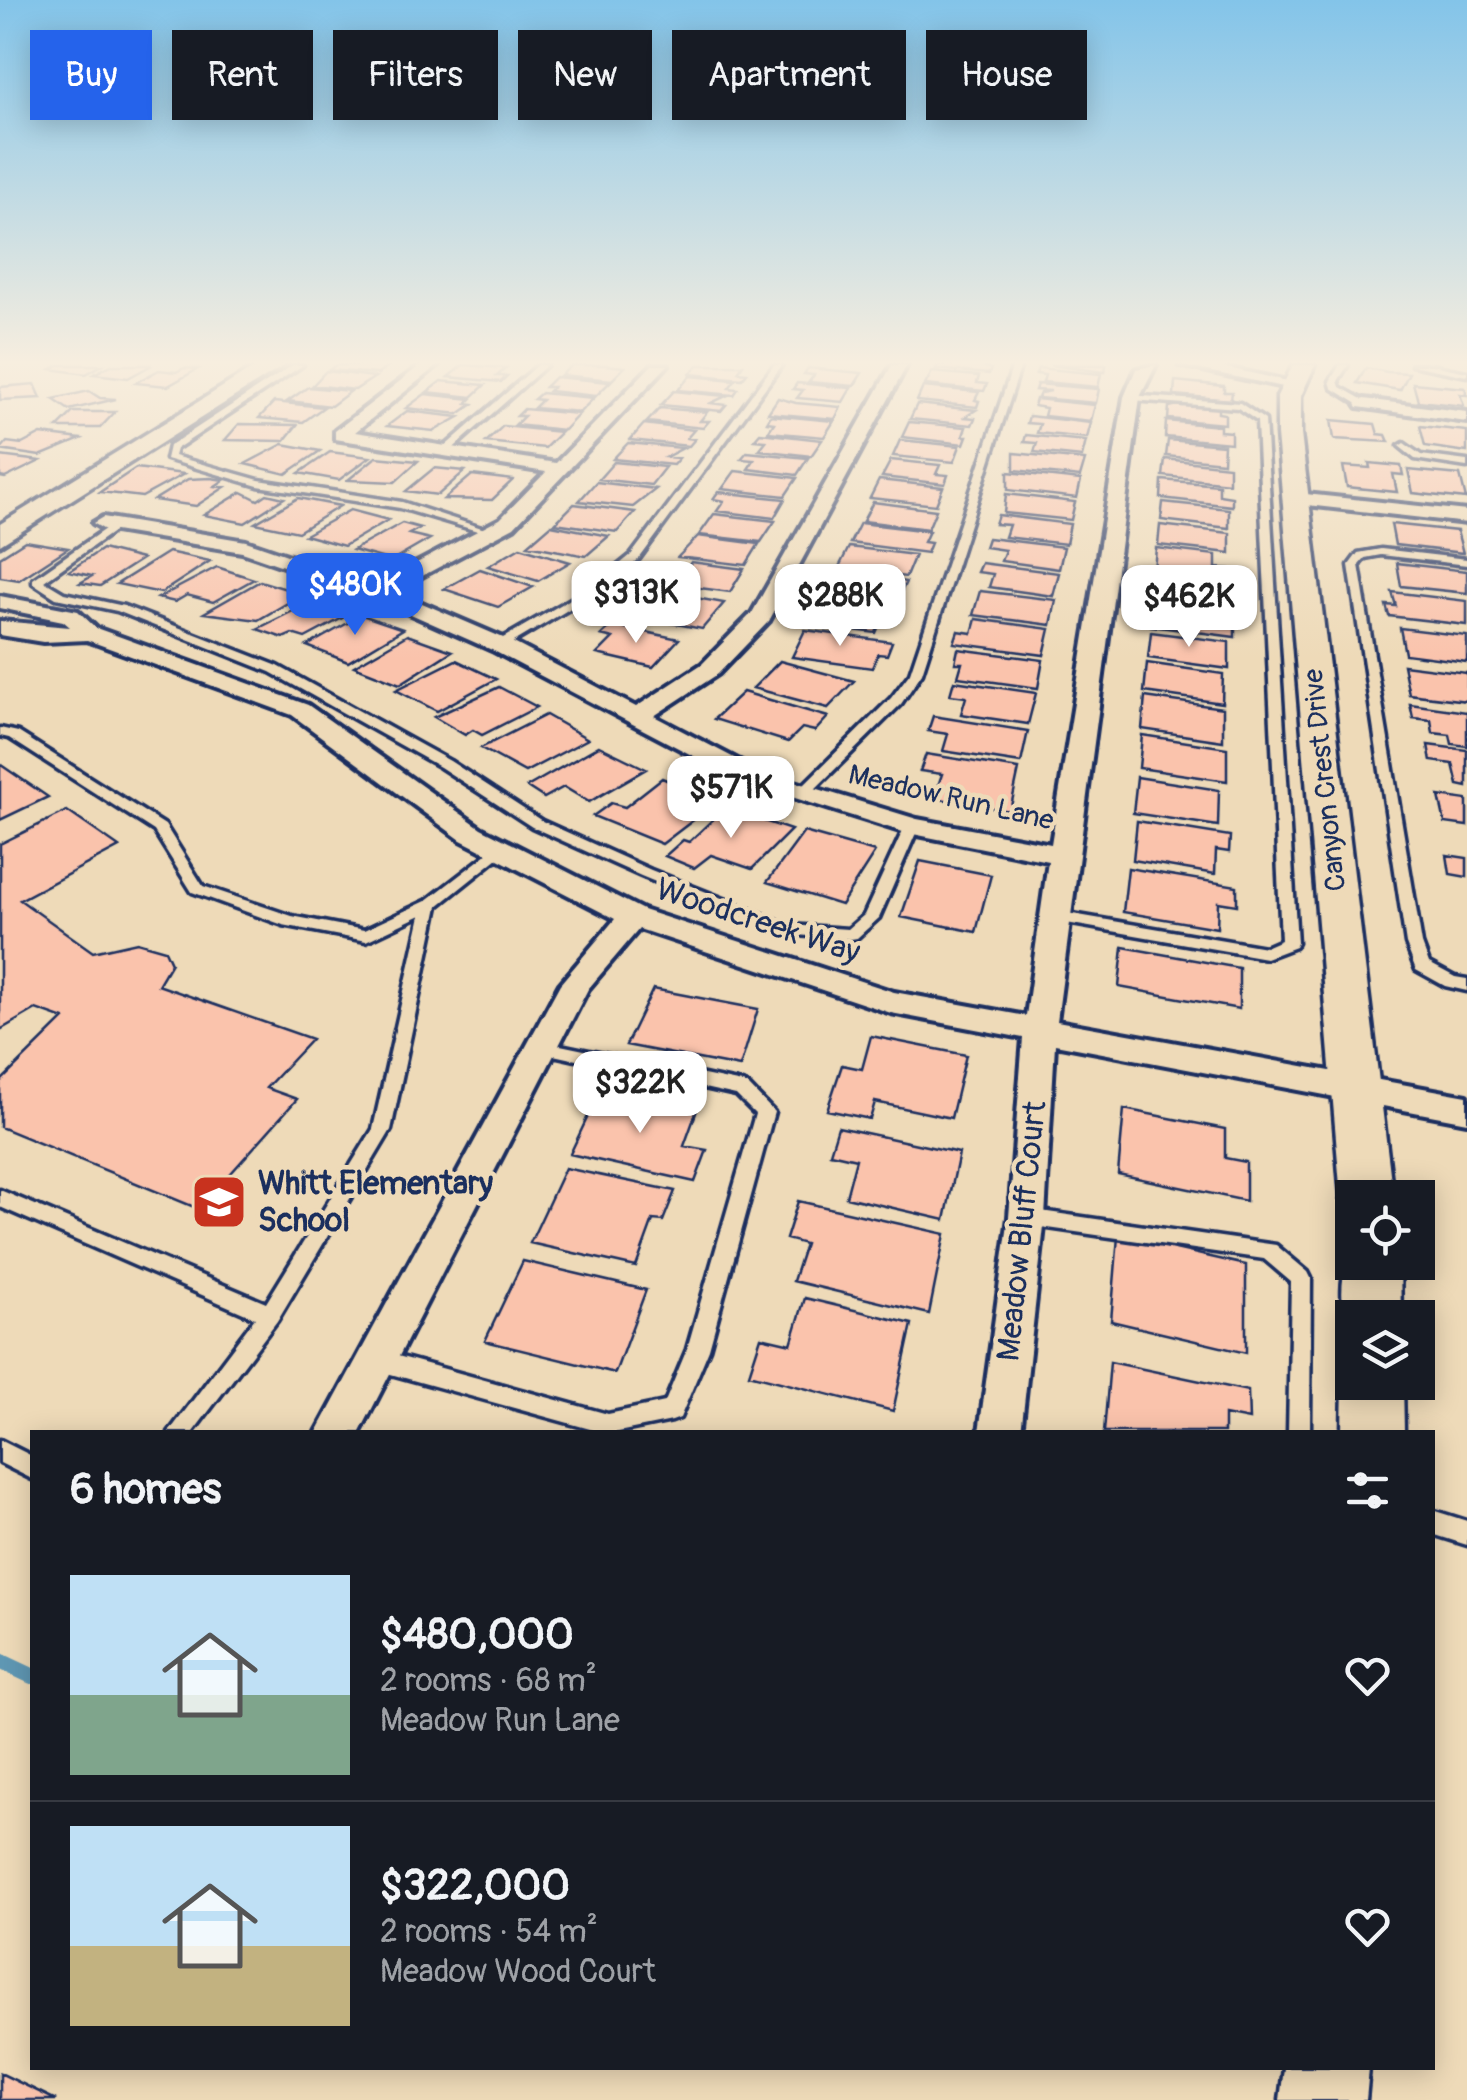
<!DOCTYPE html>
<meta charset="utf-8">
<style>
:root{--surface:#171b24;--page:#20242c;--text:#f1f3f6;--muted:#9ea1a6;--line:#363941;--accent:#2563eb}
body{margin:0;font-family:Pangolin,sans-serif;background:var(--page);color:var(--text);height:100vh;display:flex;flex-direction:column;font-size:38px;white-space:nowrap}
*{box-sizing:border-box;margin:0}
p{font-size:32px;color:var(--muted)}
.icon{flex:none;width:55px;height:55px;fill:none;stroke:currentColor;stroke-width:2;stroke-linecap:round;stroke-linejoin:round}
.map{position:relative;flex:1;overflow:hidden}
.sheet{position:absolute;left:30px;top:1430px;width:1405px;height:640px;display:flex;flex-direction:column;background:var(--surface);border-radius:0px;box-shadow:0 5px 25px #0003}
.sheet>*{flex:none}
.hud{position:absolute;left:30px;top:30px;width:1408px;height:90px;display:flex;gap:20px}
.controls{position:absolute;left:1335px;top:1180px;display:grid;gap:20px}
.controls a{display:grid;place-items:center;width:100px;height:100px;border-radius:0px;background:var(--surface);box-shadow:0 5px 25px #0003;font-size:50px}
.price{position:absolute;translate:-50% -85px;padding:0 22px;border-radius:20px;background:#fff;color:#222;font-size:32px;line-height:65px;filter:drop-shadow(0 2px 5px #0008)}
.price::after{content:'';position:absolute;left:50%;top:60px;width:30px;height:22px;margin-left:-15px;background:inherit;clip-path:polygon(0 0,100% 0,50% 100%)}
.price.current{background:var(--accent);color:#fff}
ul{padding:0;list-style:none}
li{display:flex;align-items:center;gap:30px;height:250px;padding:0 40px}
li+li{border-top:2px solid var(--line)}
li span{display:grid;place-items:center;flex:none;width:280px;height:200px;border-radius:0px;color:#555}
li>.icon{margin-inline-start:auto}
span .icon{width:120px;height:120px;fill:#fffc;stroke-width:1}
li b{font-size:42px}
h2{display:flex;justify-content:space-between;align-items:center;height:120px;padding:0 40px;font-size:42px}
.tag{padding:0 35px;border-radius:0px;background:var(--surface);box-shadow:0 5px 25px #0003;font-size:35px;line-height:90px}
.tag.current{background:var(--accent);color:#fff}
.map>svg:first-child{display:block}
</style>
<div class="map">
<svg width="1467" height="2100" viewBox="0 0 1467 2100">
<rect width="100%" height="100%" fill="#eedab8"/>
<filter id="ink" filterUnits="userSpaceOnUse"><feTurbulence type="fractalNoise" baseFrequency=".01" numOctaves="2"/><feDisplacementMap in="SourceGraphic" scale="20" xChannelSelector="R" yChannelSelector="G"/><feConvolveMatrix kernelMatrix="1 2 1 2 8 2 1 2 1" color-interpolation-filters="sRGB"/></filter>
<g filter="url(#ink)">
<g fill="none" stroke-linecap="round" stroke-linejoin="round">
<!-- stream -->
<path stroke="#5f97b3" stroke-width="16" d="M0 1661 32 1676"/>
</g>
<!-- building -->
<path fill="#fac3ac" stroke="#1b2f5e" stroke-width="2.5" d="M59 365H102L86 374 51 369Z
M111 365H152L128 378 94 374Z
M336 365H390L378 374 329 370Z
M463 365 506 368 497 376H507L501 382 448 377Z
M572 365H605L625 367 612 380 561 375Z
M698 365H743L738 372 747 373 742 379 690 374Z
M938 365H981L991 369 989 374 936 369Z
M1050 365H1106L1105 372Z
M184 368 198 369 168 386 135 383 159 370 176 372Z
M808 368 862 373 854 386 809 382 814 375 804 374Z
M1038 368 1101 374 1098 387 1043 382 1045 375 1036 374Z
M1366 368 1388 372 1409 373 1400 390 1357 383Z
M326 371 375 377 355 390 313 385Z
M932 372 979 376 977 383 987 384 984 391 925 385Z
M690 376 735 380 729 388 738 389 734 395 678 390Z
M555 377 610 382 596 396 549 391 553 387H545Z
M441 381 485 385 472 397 427 392Z
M1175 381 1224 386V392H1232L1231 400 1174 395Z
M797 383 851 388 843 402 797 398 803 390 793 389Z
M1413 383 1465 388 1467 395 1460 394 1464 406 1418 401Z
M35 384 41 398 0 400V387Z
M1037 384 1099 389 1096 403 1038 398 1040 393 1051 391 1035 390Z
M308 387 351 391 331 406 288 401Z
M923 387 979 392 975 400 979 401 977 407 917 401Z
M89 391 100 398 116 399 69 410 53 399Z
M674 391 726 396 711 403 726 405 721 411 661 405Z
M541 393 594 398 580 412 534 408 542 400 534 399Z
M425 394 471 399 467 403 473 404 459 414 406 408Z
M778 398 796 403 841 407 835 419 768 413Z
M1036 399 1095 405 1091 421 1044 416 1046 408 1034 406Z
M274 402 324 407 303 422 259 418Z
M917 404 976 410 965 417 975 418 972 425 910 419Z
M1178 405 1218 408V413L1225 414V424L1168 419 1169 407Z
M660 408 707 412 700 421H709L703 428 647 422Z
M524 409 579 414 564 430 515 425 524 416H517Z
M407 411 459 417 434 431 387 426Z
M73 412H115L100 428H57Z
M771 415 834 421 824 437 768 432 774 423 767 422Z
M1029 416 1091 423 1087 438 1037 433 1040 424 1027 423Z
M1331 420 1375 424 1378 434 1386 435 1389 442 1334 439Z
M1166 421 1220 426V431L1231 432V443L1165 437Z
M909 422 966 427 963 436H967L964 444 902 437Z
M239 424 297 425 284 441 225 440Z
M644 424 694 430 687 438 695 439 689 446 630 440Z
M503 426 561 432 545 448 486 442Z
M1420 426 1467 431V452L1425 446Z
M760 433 822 440 811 456 759 450 766 441 754 440Z
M41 434 81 439 40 456 0 450 7 442 22 444Z
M1026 435 1086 441 1082 457 1034 452 1037 443 1024 442Z
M900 440 960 446 954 462 893 456Z
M1168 440 1224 445 1223 462 1166 456Z
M628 443 683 448 666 457 679 458 673 465 613 459Z
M283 444 320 451 286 474 245 464Z
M330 452 370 457 339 480 299 473Z
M747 452 808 458 797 475 748 469 754 460 741 459Z
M1014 453 1085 460 1080 477 1014 470Z
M0 456 40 461 5 478 0 477Z
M376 457 418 461 395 482 348 480Z
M1165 459 1229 466V483L1163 476Z
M891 460 940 465 936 474 948 475 945 484 882 477Z
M614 462 665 467 651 485 599 479Z
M1369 463 1401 466 1403 475 1393 474 1397 492 1347 487 1343 466 1370 468Z
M136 468 184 474 142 497 100 492Z
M434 468 465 471 438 495 406 491Z
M1408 470 1460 475 1466 499 1413 493Z
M735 471 797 478 785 496 722 489Z
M1008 472 1081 480 1077 498 1008 490Z
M472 475 513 480 492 500 444 499Z
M211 478 224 480 215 486 225 487 196 506 154 500 188 479Z
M879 480 943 487 936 505 870 498Z
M1162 480 1219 485V495L1232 497V506L1161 498Z
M596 482 656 489 633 507 579 501Z
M242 492 258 500 267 494 284 498 245 523 204 515Z
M718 492 785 499 774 518 717 511 724 501 713 499Z
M1006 494 1075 502 1071 520 1004 513Z
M298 498 340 506 298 532 255 523Z
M873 502 936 510 928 529 863 521Z
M1163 502 1229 509V528L1161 520Z
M574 504 635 512 617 532 555 523Z
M350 510 388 520 344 546 305 535Z
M714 514 775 521 761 542 699 535Z
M998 515 1070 524 1066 544 1005 537 1009 525 995 524Z
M402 523 420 528 409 534 430 539 392 561 353 550Z
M860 523 929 531 924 542 931 543 927 553 850 543Z
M1391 524 1457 531 1463 553 1395 545Z
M551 525 609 536 586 556 528 545Z
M1160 525 1230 533V553L1158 545Z
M698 536 759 544 746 565 678 557Z
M988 538 1064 547 1059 569 1001 561 1005 550 985 547Z
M25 541 68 548 19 580 0 577V557Z
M520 547 570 562 538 581 488 566Z
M849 547 915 555 906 577 838 569Z
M1156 548 1216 555V568L1230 569 1231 579 1154 570Z
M102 549 142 559 100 586 80 583 92 576 69 571Z
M168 552 210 561 161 593 117 584Z
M691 562 744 569 730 592 661 583 669 573 682 575Z
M981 563 1059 573 1053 596 989 587 993 574 977 572Z
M1397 563 1467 571V593L1401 586Z
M217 567 254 579 213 602 187 595 175 602 158 598Z
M480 569 533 587 498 607 444 589Z
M837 573 906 582 901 592 891 591 885 604 825 596Z
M1157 574 1235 583V606L1154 596Z
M260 581 303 594 258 620 204 613Z
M647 589 724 603 702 629 640 617 653 604 636 600Z
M980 591 1056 600 1051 625 973 615Z
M1392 592 1467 601V625L1389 616 1386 605 1396 606Z
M825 600 900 610 896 621 882 619 876 633 812 625Z
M313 601 350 614 305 638 292 634 283 638 257 629Z
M1153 601 1220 610V623L1235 625V637L1151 626Z
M362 615 403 629 348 662 307 646Z
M976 619 1050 629 1044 655 954 643 958 631 972 633Z
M612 625 679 639 653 667 597 654 613 638 601 635Z
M1400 628 1467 636V662L1405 654Z
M805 630 892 642 887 655 878 654 872 668 792 657Z
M1151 632 1229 642V669L1148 658Z
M407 635 452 651 400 684 354 666Z
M958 649 1043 660 1038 688 958 677 962 663H955Z
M456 660 496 679 437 711 396 690Z
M780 661 854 681 828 708 753 688Z
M1147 663 1223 674 1222 703 1144 692Z
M1403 665 1467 673V701L1409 694Z
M954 681 1036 693 1028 724 961 714 966 697 950 695Z
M499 687 537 707 482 735 473 730 465 735 434 717Z
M743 692 828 717 815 731 802 728 788 742 714 719Z
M1145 697 1223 708V741L1142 729Z
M1410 704 1467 712V746L1452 744 1450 735 1433 733 1431 720 1413 718Z
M546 715 588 739 525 772 481 748Z
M933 716 1028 731 1021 763 943 751 948 734 928 731Z
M1142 735 1227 748V781L1139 768Z
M1428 745 1467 750V787L1458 785 1453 764 1431 761Z
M599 746 646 769 589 802 564 787 544 798 527 787Z
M926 754 1019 769 1010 811 934 798 942 774 920 771Z
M0 765H1L48 797 0 820Z
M1137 777 1219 790 1218 826 1133 813Z
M662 778 717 802 662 844 593 816 611 803 625 807Z
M1439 796 1467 800V826L1445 823Z
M725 808 791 830 752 869 711 855 694 868 665 856 683 840 689 842Z
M67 811 119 847 20 900 93 952 137 942 165 950 171 963 158 985 312 1039 266 1088 297 1099 199 1209 0 1127V1082L64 1019 36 1009 0 1030V844Z
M1137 821 1230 836 1229 852 1216 850 1215 874 1133 860Z
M804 832 875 852 841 905 767 882Z
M1447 855 1467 858V877L1450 874Z
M920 861 991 875 976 932 901 917Z
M1128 868 1237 886V905L1218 902 1217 928 1123 912Z
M1123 947 1239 968V1009L1119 987Z
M653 989 758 1009 740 1067 626 1045Z
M871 1036 966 1055 951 1118 875 1102 870 1119 827 1110 842 1065 862 1069Z
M600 1091 697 1110 684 1146 707 1150 695 1182 570 1154Z
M1124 1109 1225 1129V1158L1246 1162V1201L1118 1174Z
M838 1127 959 1153 945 1220 846 1197 856 1159 830 1153Z
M565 1168 675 1191 663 1221 653 1220 636 1267 530 1243Z
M798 1201 945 1234 929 1314 793 1281 805 1244 786 1239Z
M1118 1236 1246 1265V1353L1111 1321Z
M523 1261 646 1290 615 1373 485 1341Z
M805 1298 912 1324 893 1411 749 1374 761 1337 791 1344Z
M1110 1362 1248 1391 1249 1420 1224 1415V1432H1104Z
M0 2073 56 2100H0Z"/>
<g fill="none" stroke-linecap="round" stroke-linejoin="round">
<!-- lane casing -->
<g stroke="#1b2f5e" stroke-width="7">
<path id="lane" d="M293 365H303L176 449 174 456 259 480 402 502 491 531V535L400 508 258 486 166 459 169 446Z
M538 365H547L448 453H442V449Z
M774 365H782L639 559 601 590 504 648H496V642L593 586 631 555Z
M1013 365H1021L922 673 901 704 808 796H798V790L891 698 910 673Z
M1340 365H1348L1338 381 1340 387 1367 402V406H1361L1332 388 1330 381Z
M1412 365H1432L1467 372V376Z
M1129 395 1240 403 1265 420 1297 943 1295 947 1266 958 1055 921 1047 916 1055 911 1265 947 1281 940 1257 421 1238 408 1132 400Z
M1404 443 1421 455 1467 461V467L1415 459 1399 446Z
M115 522 124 524 44 581 64 593 124 606 278 666 450 761 542 821 651 870 790 925 848 929 864 915 905 826 912 822 917 823 919 826 879 918 857 938 851 939 782 934 641 876 532 827 440 767 270 672 117 611 56 598 33 583V579Z
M1381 549 1467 559V565L1381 555 1365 558 1359 565 1422 944 1429 963 1455 977 1467 979V991L1445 986 1416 970 1406 944 1349 565 1358 553Z
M0 728 18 732 165 825 203 886 292 916 364 930 426 901 496 847H506L508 850 438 906 391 1130 277 1321 193 1432H169L255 1318 0 1207V1190L266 1303 373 1129 421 915 366 941 283 925 192 892 154 831 9 738 0 736Z
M541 1041 742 1083 748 1085 774 1112 709 1349 680 1418 672 1421 618 1432H601L376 1370 368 1367 365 1360 368 1353 376 1350 608 1414 665 1402 687 1349 755 1114 736 1095 535 1051 532 1047 535 1043Z
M1027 1209 1276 1245 1308 1272 1311 1278 1310 1432H1288L1291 1282 1264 1259 1027 1225 1020 1223 1017 1217 1020 1211Z
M0 1440 32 1456V1479L0 1463Z
M1432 1510 1467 1521V1545L1432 1534Z"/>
</g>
<!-- street casing -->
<g stroke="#1b2f5e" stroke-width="8">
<path id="street" d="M421 365H438L355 432 556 463 652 365H668L514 527 394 591 508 640 636 707 702 664 752 613 892 365H907L769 621 718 674 654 716 759 771 917 819 1051 844 1124 397 1136 369 1156 365 1140 397 1057 1021 1467 1096V1122L1055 1044 1045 1217 1021 1432H979L1009 1217 1023 1038 891 1013 639 929 588 989 360 1432H317L560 984 615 919 461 840 292 715 87 640 43 642 0 635V621L70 627 63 621 0 608V596L78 611 96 628 308 705 481 828 643 910 894 992 1026 1016 1048 861 903 832 741 781 492 650 370 596 242 552 103 529 93 523 103 517 246 541 375 585 500 519 546 472 335 439V431Z
M1179 365H1214L1301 384 1293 389Z
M1364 399 1467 412V422L1358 407 1356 404Z
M1296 493 1467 511V523L1289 503 1287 499Z"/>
</g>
<!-- secondary casing -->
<g stroke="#1b2f5e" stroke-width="7">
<path id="secondary" d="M258 365H285L0 545V524Z
M1293 365H1315L1301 396V434L1393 1198H1352V1214L1341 1198 1277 434V396Z
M1352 1246V1262H1400L1401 1318H1352V1336C1338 1311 1340 1272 1352 1246Z
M1352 1363V1382H1403L1404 1432H1342L1343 1382Z
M1284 2068H1369L1366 2100H1280Z"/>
</g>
<!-- lane -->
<use href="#lane" fill="#eedab8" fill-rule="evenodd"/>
<!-- street -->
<use href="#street" fill="#eedab8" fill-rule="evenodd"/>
<!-- secondary -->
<use href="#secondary" fill="#eedab8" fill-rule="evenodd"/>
</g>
</g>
<!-- sky -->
<linearGradient id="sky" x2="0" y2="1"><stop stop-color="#83c4e9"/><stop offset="0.55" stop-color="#f7eedf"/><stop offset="1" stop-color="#f7eedf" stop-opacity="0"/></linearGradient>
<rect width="1467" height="659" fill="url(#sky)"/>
<!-- icons -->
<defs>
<g id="school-square" transform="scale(2.875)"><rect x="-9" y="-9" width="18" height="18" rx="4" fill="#c8321e" stroke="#eedab8"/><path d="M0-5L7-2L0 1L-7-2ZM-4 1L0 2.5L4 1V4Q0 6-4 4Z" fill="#fff"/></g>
</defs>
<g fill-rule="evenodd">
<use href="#school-square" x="219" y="1202"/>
</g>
<g text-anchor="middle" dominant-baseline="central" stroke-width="9" stroke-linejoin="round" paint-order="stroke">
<!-- far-street labels -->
<g font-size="28" fill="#1b2f5e" stroke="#eedab8">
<text transform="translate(1325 780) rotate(-96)">Canyon Crest Drive</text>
<text transform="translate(951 798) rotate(13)">Meadow Run Lane</text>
</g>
<!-- street labels -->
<g font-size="32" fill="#1b2f5e" stroke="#eedab8">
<text transform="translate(758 921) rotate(18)">Woodcreek Way</text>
<text transform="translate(1022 1231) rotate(-84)">Meadow Bluff Court</text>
</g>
<!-- poi labels -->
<g font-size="32" font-weight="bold" fill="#1b2f5e" stroke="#eedab8" text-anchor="start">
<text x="258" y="1184">Whitt Elementary<tspan x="258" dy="37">School</tspan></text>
</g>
</g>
</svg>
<div class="controls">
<a><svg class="icon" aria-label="locate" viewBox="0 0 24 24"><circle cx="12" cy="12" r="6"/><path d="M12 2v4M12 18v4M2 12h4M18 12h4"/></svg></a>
<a><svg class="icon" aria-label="layers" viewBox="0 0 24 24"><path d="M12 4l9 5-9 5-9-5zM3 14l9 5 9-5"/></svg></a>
</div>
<b class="price current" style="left:355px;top:638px">$480K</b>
<b class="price" style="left:636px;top:646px">$313K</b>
<b class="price" style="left:840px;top:649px">$288K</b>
<b class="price" style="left:1189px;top:650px">$462K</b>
<b class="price" style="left:731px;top:841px">$571K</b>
<b class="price" style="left:640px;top:1136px">$322K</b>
<div class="hud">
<a class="tag current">Buy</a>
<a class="tag">Rent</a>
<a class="tag">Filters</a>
<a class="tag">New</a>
<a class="tag">Apartment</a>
<a class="tag">House</a>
</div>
<section class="sheet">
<h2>6 homes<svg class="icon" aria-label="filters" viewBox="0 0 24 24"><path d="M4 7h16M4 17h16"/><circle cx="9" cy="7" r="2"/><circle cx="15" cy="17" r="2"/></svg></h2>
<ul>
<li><span style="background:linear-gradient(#bfe0f5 60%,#7fa58c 0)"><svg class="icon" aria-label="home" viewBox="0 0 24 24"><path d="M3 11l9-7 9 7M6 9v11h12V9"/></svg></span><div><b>$480,000</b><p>2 rooms · 68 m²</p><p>Meadow Run Lane</p></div><svg class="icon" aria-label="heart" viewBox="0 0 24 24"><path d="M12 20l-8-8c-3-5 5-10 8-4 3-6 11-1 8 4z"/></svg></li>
<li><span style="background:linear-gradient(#bfe0f5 60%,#c2b280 0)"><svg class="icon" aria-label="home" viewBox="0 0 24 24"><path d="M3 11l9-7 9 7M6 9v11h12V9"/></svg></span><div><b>$322,000</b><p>2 rooms · 54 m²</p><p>Meadow Wood Court</p></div><svg class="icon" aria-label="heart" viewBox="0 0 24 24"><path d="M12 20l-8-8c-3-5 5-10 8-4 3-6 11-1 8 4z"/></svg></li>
</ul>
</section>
</div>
